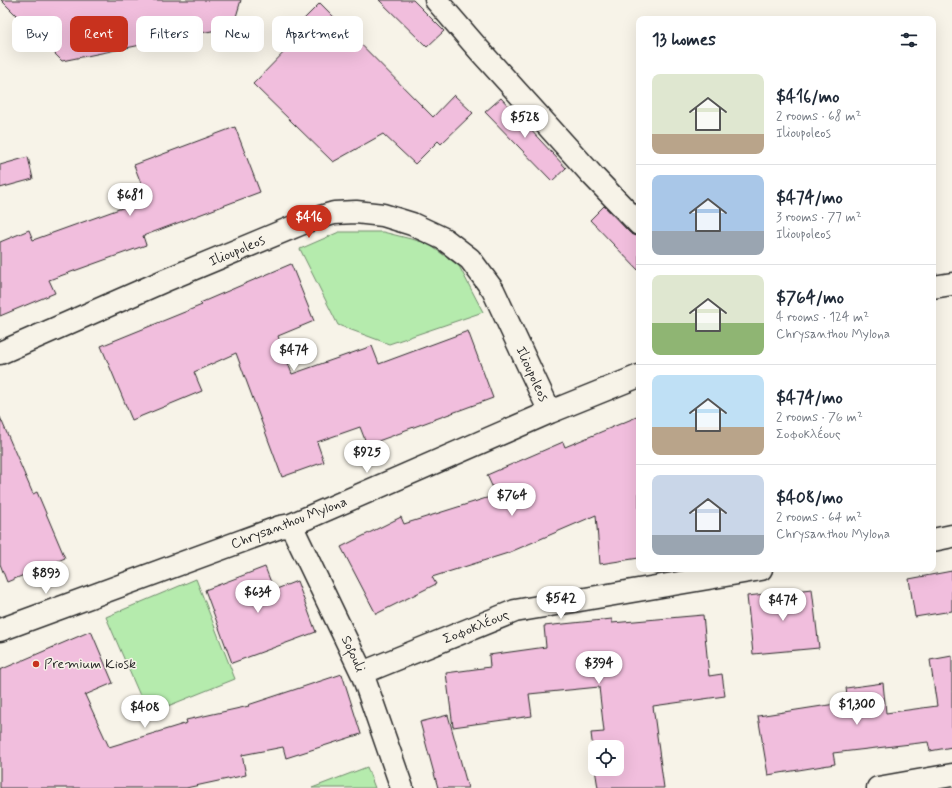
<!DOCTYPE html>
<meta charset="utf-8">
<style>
:root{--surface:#fff;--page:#f6f6f7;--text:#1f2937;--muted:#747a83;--line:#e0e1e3;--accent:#c8321e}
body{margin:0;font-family:Mynerve,sans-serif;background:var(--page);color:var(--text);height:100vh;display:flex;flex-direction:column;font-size:15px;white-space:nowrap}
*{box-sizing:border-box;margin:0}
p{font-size:13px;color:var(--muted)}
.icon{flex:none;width:22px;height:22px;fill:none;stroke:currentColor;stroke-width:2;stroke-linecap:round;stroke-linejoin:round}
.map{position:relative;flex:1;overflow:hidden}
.panel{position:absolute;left:636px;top:16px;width:300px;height:556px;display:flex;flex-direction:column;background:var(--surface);border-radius:8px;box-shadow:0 4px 16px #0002}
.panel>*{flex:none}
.banner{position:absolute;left:12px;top:16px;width:380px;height:36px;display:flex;gap:8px}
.buttons{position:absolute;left:588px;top:740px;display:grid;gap:8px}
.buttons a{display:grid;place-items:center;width:36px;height:36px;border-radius:8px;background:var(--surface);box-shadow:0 4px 16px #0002;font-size:20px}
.price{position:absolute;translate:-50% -34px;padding:0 9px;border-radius:14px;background:#fff;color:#222;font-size:13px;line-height:26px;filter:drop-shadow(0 1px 2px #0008)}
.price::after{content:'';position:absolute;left:50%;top:24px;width:12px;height:9px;margin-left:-6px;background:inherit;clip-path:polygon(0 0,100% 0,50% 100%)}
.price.on{background:var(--accent);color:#fff}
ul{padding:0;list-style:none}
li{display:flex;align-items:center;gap:12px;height:100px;padding:0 16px}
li+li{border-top:1px solid var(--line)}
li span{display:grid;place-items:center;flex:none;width:112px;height:80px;border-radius:8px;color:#555}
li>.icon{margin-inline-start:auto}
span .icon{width:48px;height:48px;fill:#fffc;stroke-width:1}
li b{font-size:17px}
h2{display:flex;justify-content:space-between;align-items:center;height:48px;padding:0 16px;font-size:17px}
.tag{padding:0 14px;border-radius:8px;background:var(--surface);box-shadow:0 4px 16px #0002;font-size:14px;line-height:36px}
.tag.on{background:var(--accent);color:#fff}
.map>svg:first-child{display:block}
</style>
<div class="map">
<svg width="952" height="788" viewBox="0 0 952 788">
<rect width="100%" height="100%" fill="#f7f3e8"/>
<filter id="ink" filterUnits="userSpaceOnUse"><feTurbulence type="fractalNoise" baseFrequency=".025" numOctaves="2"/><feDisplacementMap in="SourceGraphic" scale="8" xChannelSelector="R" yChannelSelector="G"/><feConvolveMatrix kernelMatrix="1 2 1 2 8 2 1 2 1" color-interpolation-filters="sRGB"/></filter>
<g filter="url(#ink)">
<!-- green -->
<path fill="#b5ebad" stroke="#708b6c" d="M339 232H383L427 243 459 266 483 312 389 344 338 325 300 249Z
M196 579 235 679 148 714 106 617Z
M367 767 375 788H312Z"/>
<!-- building -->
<path fill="#f1bedd" stroke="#2b2b2b" d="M1 0H241L233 27 201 33 199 32 200 33 62 61Z
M379 0H413L444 31 427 47Z
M320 3 433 117 454 95 473 113 441 144 438 141 415 164 383 134 333 162 253 84 295 41 289 34Z
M501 98 566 168 552 181 485 112Z
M235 127 260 192 143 236 146 245 49 280 55 293 0 316V242L29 230 33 240 147 199 134 165Z
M28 157 33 179 0 188V165Z
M604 206 630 233 637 236 639 238V271L590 220Z
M291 264 314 321 278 336 292 374 372 346 379 364 468 331 493 398 403 431V432L367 445 360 427 317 442 324 462 282 477 236 353 194 372 202 391 132 420 101 346 202 305 200 303Z
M639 416V558L600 564 596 515 508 553 432 577 436 584 376 614 341 547 401 517 404 524 496 495 487 475 563 442 565 447Z
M0 417 33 494 37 492 65 558 7 582 0 564Z
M265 567 274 590 297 581 316 632 232 663 205 590Z
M952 571V611L915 617 909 579Z
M812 589 819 648 753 654 747 596Z
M703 615 709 676 722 674 725 696 653 706 664 788H598L595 769H617V747H595V766L591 733 604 732 599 687 529 694 532 716 453 727 446 673 490 667 489 655 546 647 544 626 612 619V623Z
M91 631 113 683 85 695 109 747 187 723 186 720 249 706 248 705 342 674 361 734 286 758 283 747 242 755 246 775 186 788H0V670Z
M952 656V747L930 751 928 742 833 753 835 764 768 775 758 716 848 702 846 688 883 683 886 713 937 706 930 660Z
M448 715 468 788H438L420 722Z"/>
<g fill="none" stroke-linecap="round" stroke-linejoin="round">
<!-- minor casing -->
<g stroke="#2b2b2b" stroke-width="25">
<path id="minor" d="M436 0 480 51 593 176 639 224
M933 287 952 284
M0 353 166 280 310 220 334 213 356 212 383 215 412 224 444 239 470 259 493 290 550 412
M291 525 362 673 402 788
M933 540 952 536
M0 630 280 527 291 525 550 412 639 376
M362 673 515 611 761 569
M878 788 952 775"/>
</g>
<!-- minor -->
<use href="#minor" stroke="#f7f3e8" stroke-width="22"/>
</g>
</g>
<!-- markers -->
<circle fill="#c8321e" stroke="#f7f3e8" stroke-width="1.5" cx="36" cy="664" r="4"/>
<g text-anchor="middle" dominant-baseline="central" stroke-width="3" stroke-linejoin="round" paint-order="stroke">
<!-- street labels -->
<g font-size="14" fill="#2b2b2b" stroke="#f7f3e8">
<text transform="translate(237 251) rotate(-23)">Ilioupoleos</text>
<text transform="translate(532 374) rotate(65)">Ilioupoleos</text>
<text transform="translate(289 523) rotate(-21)">Chrysanthou Mylona</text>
<text transform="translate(476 627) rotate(-22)">Σοφοκλέους</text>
<text transform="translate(353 654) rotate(65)">Sofouli</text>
</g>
<!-- poi labels -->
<g font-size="14" fill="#2b2b2b" stroke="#f7f3e8" text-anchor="start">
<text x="44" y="664">Premium Kiosk</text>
</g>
</g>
</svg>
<div class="buttons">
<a><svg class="icon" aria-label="locate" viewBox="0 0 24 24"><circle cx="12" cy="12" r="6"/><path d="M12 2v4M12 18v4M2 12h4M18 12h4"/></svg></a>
</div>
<b class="price" style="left:525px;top:139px">$528</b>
<b class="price" style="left:130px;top:217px">$681</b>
<b class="price on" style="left:309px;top:239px">$416</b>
<b class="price" style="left:294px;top:372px">$474</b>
<b class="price" style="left:367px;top:474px">$925</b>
<b class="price" style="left:512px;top:517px">$764</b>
<b class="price" style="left:46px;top:595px">$893</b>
<b class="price" style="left:258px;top:614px">$634</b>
<b class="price" style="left:561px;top:620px">$542</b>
<b class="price" style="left:783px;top:622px">$474</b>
<b class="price" style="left:599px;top:685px">$394</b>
<b class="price" style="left:857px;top:726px">$1,300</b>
<b class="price" style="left:145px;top:729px">$408</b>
<div class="banner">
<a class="tag">Buy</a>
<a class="tag on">Rent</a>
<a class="tag">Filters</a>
<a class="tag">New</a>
<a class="tag">Apartment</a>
</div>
<section class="panel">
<h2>13 homes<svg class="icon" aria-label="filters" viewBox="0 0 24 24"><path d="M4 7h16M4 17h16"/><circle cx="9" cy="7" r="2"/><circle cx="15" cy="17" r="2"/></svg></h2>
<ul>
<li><span style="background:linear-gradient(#dfe7d0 75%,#b9a48a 0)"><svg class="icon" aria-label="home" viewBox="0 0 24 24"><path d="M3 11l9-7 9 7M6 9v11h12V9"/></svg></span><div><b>$416/mo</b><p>2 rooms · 68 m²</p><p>Ilioupoleos</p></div></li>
<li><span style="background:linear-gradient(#a9c7e8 70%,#9aa5b1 0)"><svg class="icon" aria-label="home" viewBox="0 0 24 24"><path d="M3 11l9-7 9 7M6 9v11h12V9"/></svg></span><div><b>$474/mo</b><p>3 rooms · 77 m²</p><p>Ilioupoleos</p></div></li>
<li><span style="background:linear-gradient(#dfe7d0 60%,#8fb573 0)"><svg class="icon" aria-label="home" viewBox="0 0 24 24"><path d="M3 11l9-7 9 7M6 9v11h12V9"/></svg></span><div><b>$764/mo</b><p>4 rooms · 124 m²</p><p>Chrysanthou Mylona</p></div></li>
<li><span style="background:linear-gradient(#bfe0f5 65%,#b9a48a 0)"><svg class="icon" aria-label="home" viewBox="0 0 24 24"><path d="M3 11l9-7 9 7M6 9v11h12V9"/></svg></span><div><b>$474/mo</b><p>2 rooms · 76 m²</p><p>Σοφοκλέους</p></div></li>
<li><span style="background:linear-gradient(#c9d6e8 75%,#9aa5b1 0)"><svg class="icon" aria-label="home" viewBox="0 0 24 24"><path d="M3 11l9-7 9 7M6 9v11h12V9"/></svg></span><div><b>$408/mo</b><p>2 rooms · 64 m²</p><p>Chrysanthou Mylona</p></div></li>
</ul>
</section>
</div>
